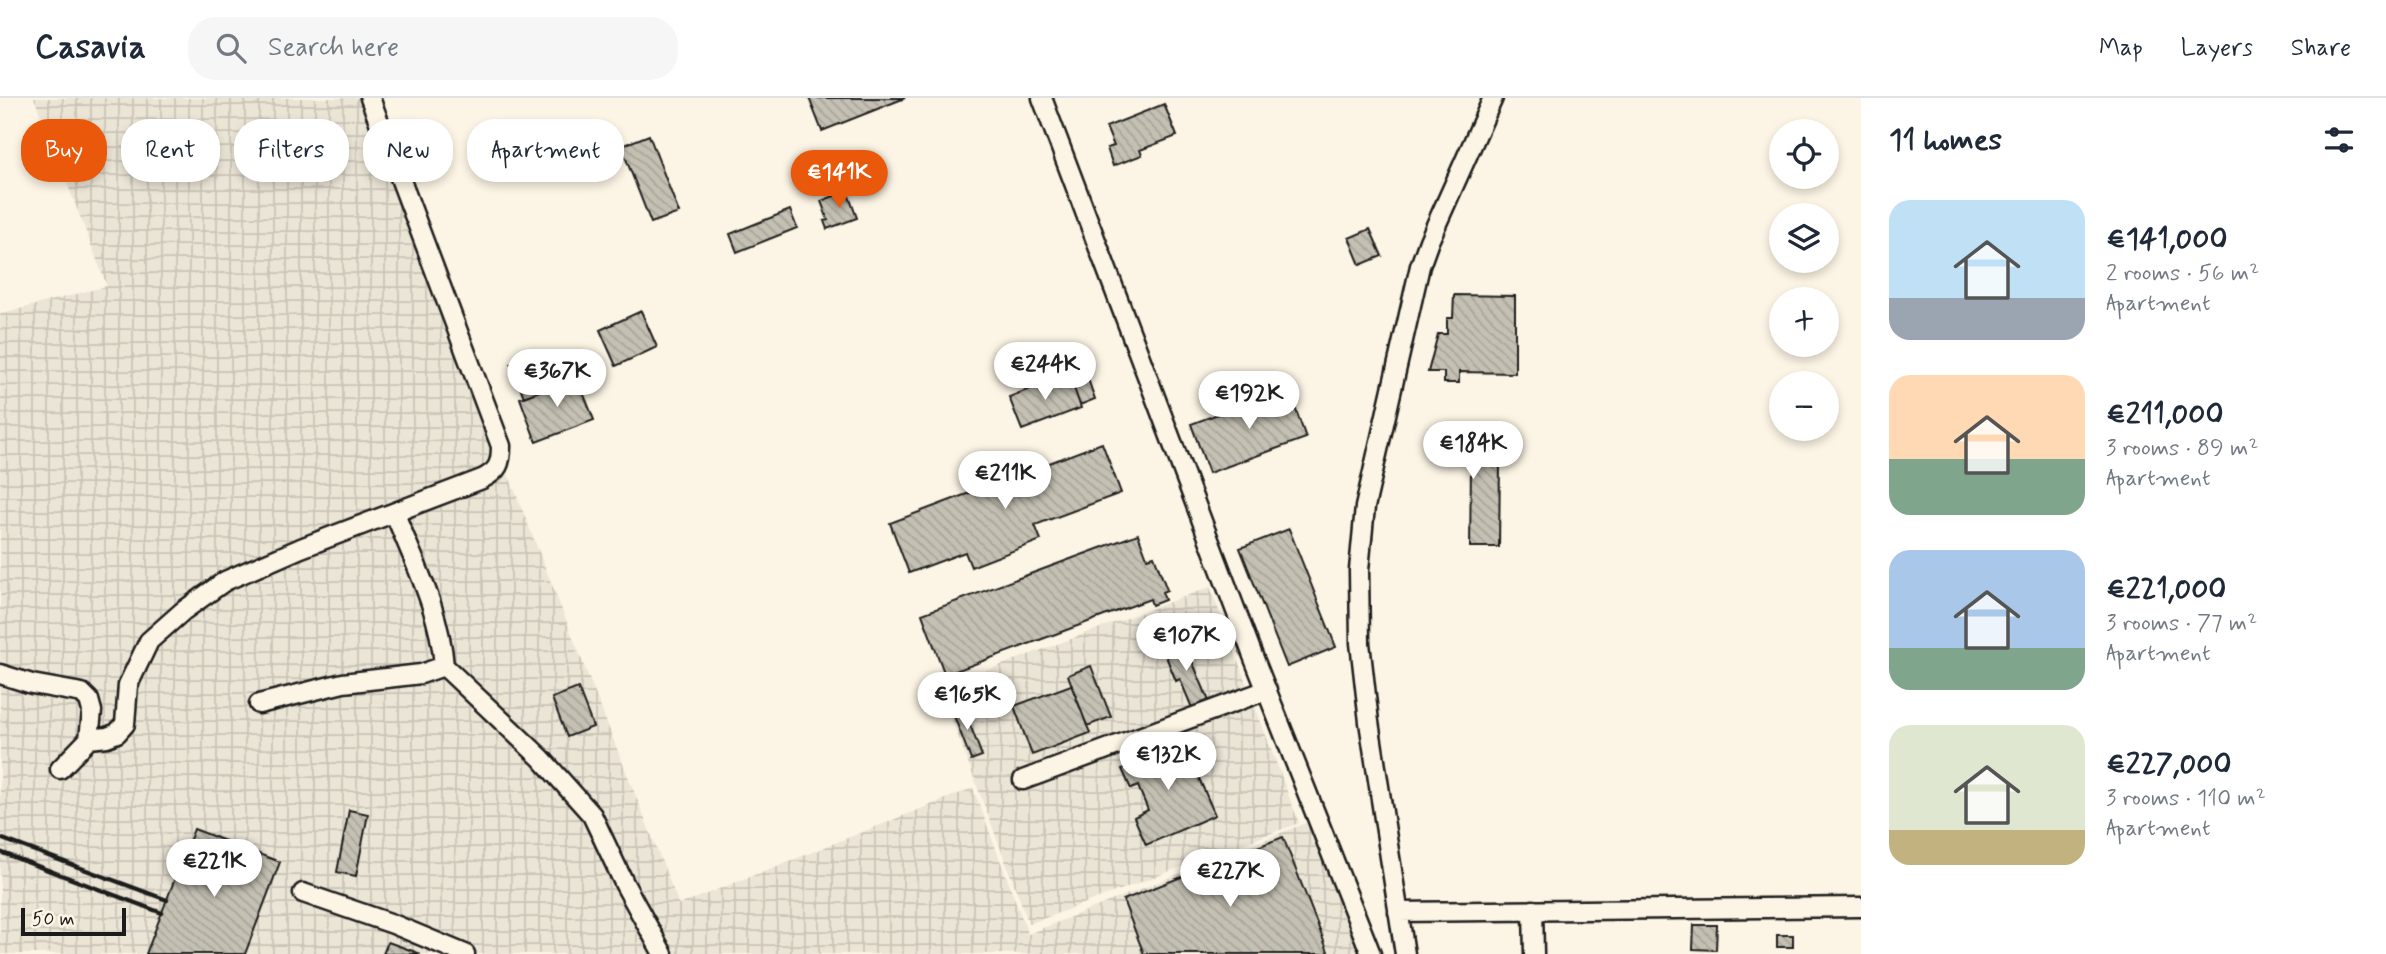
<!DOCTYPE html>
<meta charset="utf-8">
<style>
:root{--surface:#fff;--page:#f6f6f7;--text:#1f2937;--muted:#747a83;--line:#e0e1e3;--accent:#ea580c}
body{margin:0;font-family:Mynerve,sans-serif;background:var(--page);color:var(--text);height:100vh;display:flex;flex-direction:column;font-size:26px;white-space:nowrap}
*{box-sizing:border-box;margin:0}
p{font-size:23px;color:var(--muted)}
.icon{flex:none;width:38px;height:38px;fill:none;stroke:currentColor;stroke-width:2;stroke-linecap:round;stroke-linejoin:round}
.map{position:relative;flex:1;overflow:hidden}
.details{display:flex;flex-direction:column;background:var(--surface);width:525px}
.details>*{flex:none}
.banner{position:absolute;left:21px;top:21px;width:665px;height:63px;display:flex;gap:14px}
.tools{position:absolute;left:1769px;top:21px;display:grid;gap:14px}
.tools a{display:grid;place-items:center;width:70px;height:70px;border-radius:50%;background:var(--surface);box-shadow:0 4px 10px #0003;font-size:35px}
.scale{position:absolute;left:21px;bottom:18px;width:105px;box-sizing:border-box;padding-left:7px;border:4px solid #1c1c1c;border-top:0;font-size:19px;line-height:24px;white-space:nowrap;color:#1c1c1c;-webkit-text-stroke:5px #fcf5e5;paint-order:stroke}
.price{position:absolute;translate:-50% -60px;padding:0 16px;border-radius:24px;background:#fff;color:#222;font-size:23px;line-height:46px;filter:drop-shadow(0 2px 4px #0008)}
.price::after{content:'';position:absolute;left:50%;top:42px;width:21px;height:16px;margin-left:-10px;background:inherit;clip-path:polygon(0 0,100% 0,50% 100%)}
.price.on{background:var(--accent);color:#fff}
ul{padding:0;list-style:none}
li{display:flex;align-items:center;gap:21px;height:175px;padding:0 28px}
li span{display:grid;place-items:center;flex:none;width:196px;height:140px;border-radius:21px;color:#555}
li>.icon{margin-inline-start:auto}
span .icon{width:84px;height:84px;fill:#fffc;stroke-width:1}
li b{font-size:30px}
h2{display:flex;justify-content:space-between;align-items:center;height:84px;padding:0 28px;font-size:30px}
.chip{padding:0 24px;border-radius:28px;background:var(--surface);box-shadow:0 4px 10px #0003;font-size:24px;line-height:63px}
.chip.on{background:var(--accent);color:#fff}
header{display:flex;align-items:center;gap:42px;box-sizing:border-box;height:98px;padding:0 35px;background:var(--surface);border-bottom:2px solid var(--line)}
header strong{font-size:33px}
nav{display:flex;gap:38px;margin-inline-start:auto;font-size:24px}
.search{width:490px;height:63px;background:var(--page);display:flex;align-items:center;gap:18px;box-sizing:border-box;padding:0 24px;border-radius:28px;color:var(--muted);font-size:26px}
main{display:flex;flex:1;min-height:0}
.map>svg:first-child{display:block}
</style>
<header>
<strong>Casavia</strong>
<div class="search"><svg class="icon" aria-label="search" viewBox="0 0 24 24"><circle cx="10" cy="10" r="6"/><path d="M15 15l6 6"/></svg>Search here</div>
<nav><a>Map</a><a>Layers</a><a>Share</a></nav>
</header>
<main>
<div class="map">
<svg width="1861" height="856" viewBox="0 0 1861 856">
<defs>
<pattern id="industrial-grid" width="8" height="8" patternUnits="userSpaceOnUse" patternTransform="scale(1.75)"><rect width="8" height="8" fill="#ebe5d6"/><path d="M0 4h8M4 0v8" fill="none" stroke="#c9c4b7"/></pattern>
<pattern id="building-back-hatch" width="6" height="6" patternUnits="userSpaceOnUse" patternTransform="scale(1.75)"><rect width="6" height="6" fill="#c4c0b3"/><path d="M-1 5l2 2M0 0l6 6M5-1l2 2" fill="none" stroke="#a8a499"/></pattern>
</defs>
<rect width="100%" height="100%" fill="#fcf5e5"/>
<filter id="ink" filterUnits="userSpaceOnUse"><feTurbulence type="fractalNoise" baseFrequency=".0143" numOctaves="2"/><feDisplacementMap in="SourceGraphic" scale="14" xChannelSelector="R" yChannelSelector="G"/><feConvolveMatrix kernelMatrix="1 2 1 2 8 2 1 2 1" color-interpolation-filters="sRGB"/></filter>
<g filter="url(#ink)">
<!-- industrial -->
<path fill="url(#industrial-grid)" d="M34 0H359L679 807 973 690 1028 836 1311 723 1362 856H0V216L107 188Z
M1210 489 1299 725 1029 826 940 590Z"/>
<!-- building -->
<path fill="url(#building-back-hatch)" stroke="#1c1c1c" stroke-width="2" d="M809 0H905L822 33Z
M1164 6 1177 38 1140 52 1142 57 1113 68 1107 50 1114 48 1106 29Z
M649 37 679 115 651 125 621 48Z
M847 93 857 120 827 131 824 123 828 122 821 103Z
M790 112 797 130 737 154 730 136Z
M1370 131 1382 158 1360 167 1349 140Z
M1454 197 1515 198V275L1459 274V285H1444V274H1428L1438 236H1447V220H1453Z
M641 213 657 249 616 268 600 232Z
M544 254 557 286 524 299 511 266Z
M1085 273 1095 301 1080 307 1070 279Z
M1069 276 1081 310 1022 332 1009 299Z
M577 279 594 322 536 344 520 300Z
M1288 290 1306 340 1209 375 1191 326Z
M1429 330H1468V342H1480L1490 350V364H1500L1499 449H1470L1471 369 1464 363 1429 362Z
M1102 345 1121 395 1035 427 1041 442 971 469 965 454 909 475 890 425Z
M1289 431 1336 549 1287 569 1240 450Z
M1138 436 1147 460 1154 458 1167 492 1162 494 1165 502 1152 507 1150 501 945 577 922 516Z
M1168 543 1171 549 1184 544 1209 603 1192 610 1180 581 1176 583 1161 546Z
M1091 568 1111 619 1087 628 1068 577Z
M1071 587 1090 635 1032 657 1014 608Z
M578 590 593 629 567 639 552 600Z
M962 606 982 658 971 662 951 610Z
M1182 641 1215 717 1146 747 1134 719 1148 712 1138 688 1131 691 1122 671 1129 668 1128 665Z
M349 712 368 716 356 778 337 774Z
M194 731 280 764 245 856H146Z
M1283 739 1329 856H1144L1123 802Z
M1694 827H1717L1716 852 1693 851Z
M1777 837H1793V849H1777Z
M388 844 421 856H383Z"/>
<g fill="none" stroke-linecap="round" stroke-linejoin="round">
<!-- minor casing -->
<g stroke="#1c1c1c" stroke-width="23">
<path id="minor" d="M1042 0 1253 558 1371 856
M395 416C415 466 440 513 444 568L541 660 592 717 625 787 663 856
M0 576 32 586 82 595 89 602 92 613 89 641
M259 606 343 585 421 576 444 568
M60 671 89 641 107 639 117 635 125 626 128 587 149 543 183 513 225 483 301 450 482 381C498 373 501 366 501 348L370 0
M1023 682 1267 592
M303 795 393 826 465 856
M1533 812 1534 856
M1398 814 1861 809
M1405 856 1369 624 1360 545 1359 472 1365 409 1420 168 1429 143 1493 0"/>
</g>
<!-- minor -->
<use href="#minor" stroke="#fcf5e5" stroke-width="18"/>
<!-- rail -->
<path stroke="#1c1c1c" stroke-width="4.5" d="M0 740 167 802
M0 754 162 815"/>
</g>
</g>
</svg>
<div class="tools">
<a><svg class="icon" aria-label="locate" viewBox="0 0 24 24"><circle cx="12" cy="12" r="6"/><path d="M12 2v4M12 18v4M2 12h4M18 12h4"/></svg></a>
<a><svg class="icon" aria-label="layers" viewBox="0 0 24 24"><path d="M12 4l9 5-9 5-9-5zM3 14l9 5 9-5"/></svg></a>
<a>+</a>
<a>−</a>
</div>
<div class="scale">50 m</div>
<b class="price on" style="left:839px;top:112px">€141K</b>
<b class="price" style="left:1045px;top:304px">€244K</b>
<b class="price" style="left:557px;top:311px">€367K</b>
<b class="price" style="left:1249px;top:333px">€192K</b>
<b class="price" style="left:1473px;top:383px">€184K</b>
<b class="price" style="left:1005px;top:413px">€211K</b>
<b class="price" style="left:1186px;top:575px">€107K</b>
<b class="price" style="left:967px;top:634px">€165K</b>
<b class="price" style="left:1168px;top:694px">€132K</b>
<b class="price" style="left:214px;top:801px">€221K</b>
<b class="price" style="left:1230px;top:811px">€227K</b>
<div class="banner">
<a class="chip on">Buy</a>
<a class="chip">Rent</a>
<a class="chip">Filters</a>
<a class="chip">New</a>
<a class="chip">Apartment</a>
</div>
</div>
<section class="details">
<h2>11 homes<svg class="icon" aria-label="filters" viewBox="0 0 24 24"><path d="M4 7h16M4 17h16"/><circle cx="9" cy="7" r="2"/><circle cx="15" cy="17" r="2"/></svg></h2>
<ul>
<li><span style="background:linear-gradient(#bfe0f5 70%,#9aa5b1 0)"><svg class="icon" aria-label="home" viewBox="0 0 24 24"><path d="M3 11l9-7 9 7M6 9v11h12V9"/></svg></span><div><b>€141,000</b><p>2 rooms · 56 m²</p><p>Apartment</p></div></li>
<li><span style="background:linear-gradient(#ffd9b3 60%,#7fa58c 0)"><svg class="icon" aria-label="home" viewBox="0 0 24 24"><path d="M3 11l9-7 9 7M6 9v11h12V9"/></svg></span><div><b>€211,000</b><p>3 rooms · 89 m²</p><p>Apartment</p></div></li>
<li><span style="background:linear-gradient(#a9c7e8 70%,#7fa58c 0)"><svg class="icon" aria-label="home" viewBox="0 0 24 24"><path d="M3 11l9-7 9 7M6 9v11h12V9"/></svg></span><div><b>€221,000</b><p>3 rooms · 77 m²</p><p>Apartment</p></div></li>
<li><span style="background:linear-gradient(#dfe7d0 75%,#c2b280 0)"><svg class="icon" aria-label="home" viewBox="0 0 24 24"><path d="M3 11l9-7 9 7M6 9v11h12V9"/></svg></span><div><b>€227,000</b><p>3 rooms · 110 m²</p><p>Apartment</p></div></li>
</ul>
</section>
</main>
